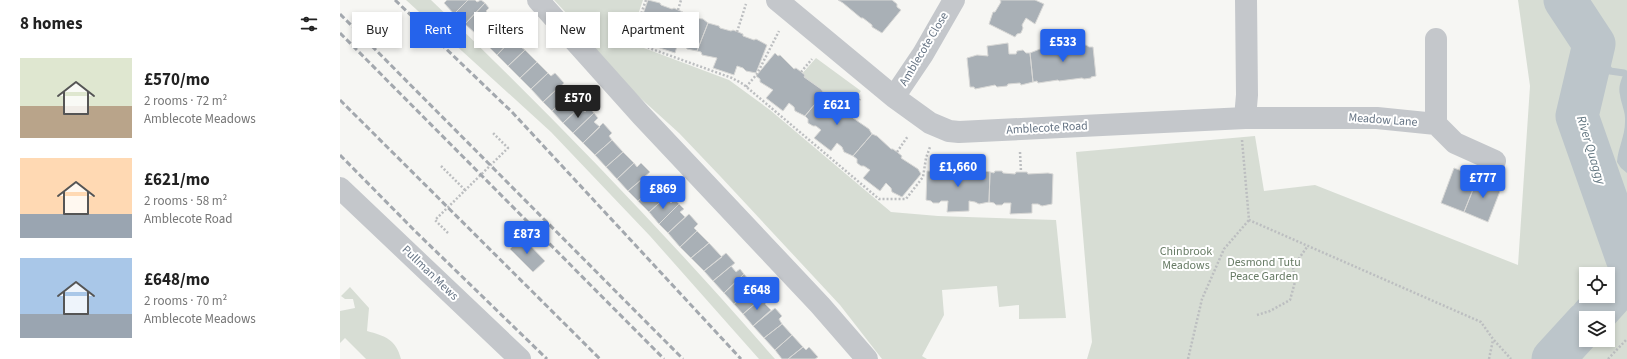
<!DOCTYPE html>
<meta charset="utf-8">
<style>
:root{--surface:#fff;--page:#f6f6f6;--text:#222;--muted:#767676;--accent:#2563eb}
body{margin:0;font-family:"Source Sans 3",sans-serif;background:var(--page);color:var(--text);height:100vh;display:flex;flex-direction:column;font-size:15px;white-space:nowrap}
*{box-sizing:border-box;margin:0}
p{font-size:13px;color:var(--muted)}
.icon{flex:none;width:22px;height:22px;fill:none;stroke:currentColor;stroke-width:2;stroke-linecap:round;stroke-linejoin:round}
.map{position:relative;flex:1;overflow:hidden}
.drawer{display:flex;flex-direction:column;background:var(--surface);width:340px}
.drawer>*{flex:none}
.banner{position:absolute;left:12px;top:12px;width:380px;height:36px;display:flex;gap:8px}
.fabs{position:absolute;left:1239px;top:267px;display:grid;gap:8px}
.fabs a{display:grid;place-items:center;width:36px;height:36px;border-radius:0px;background:var(--surface);box-shadow:0 2px 6px #0003;font-size:20px}
.price{position:absolute;translate:-50% -34px;padding:0 9px;border-radius:4px;background:var(--accent);color:#fff;font-size:13px;line-height:26px;filter:drop-shadow(0 1px 2px #0008)}
.price::after{content:'';position:absolute;left:50%;top:24px;width:12px;height:9px;margin-left:-6px;background:inherit;clip-path:polygon(0 0,100% 0,50% 100%)}
.price.selected{background:#222;color:#fff}
ul{padding:0;list-style:none}
li{display:flex;align-items:center;gap:12px;height:100px;padding:0 20px}
li span{display:grid;place-items:center;flex:none;width:112px;height:80px;border-radius:0px;color:#555}
li>.icon{margin-inline-start:auto}
span .icon{width:48px;height:48px;fill:#fffc;stroke-width:1}
li b{font-size:17px}
h2{display:flex;justify-content:space-between;align-items:center;height:48px;padding:0 20px;font-size:17px}
.pill{padding:0 14px;border-radius:0px;background:var(--surface);box-shadow:0 2px 6px #0003;font-size:14px;line-height:36px}
.pill.selected{background:var(--accent);color:#fff}
main{display:flex;flex:1;min-height:0}
.map>svg:first-child{display:block}
</style>
<main>
<section class="drawer">
<h2>8 homes<svg class="icon" aria-label="filters" viewBox="0 0 24 24"><path d="M4 7h16M4 17h16"/><circle cx="9" cy="7" r="2"/><circle cx="15" cy="17" r="2"/></svg></h2>
<ul>
<li><span style="background:linear-gradient(#dfe7d0 60%,#b9a48a 0)"><svg class="icon" aria-label="home" viewBox="0 0 24 24"><path d="M3 11l9-7 9 7M6 9v11h12V9"/></svg></span><div><b>£570/mo</b><p>2 rooms · 72 m²</p><p>Amblecote Meadows</p></div></li>
<li><span style="background:linear-gradient(#ffd9b3 70%,#9aa5b1 0)"><svg class="icon" aria-label="home" viewBox="0 0 24 24"><path d="M3 11l9-7 9 7M6 9v11h12V9"/></svg></span><div><b>£621/mo</b><p>2 rooms · 58 m²</p><p>Amblecote Road</p></div></li>
<li><span style="background:linear-gradient(#a9c7e8 70%,#9aa5b1 0)"><svg class="icon" aria-label="home" viewBox="0 0 24 24"><path d="M3 11l9-7 9 7M6 9v11h12V9"/></svg></span><div><b>£648/mo</b><p>2 rooms · 70 m²</p><p>Amblecote Meadows</p></div></li>
</ul>
</section>
<div class="map">
<svg width="1287" height="359" viewBox="0 0 1287 359">
<rect width="100%" height="100%" fill="#f6f6f3"/>
<!-- green -->
<path fill="#d7ddd4" fill-rule="evenodd" d="M66 0H91C210 113 327 235 435 359H419L310 236 211 132Z
M214 0H303L290 38 304 48 389 80 430 110 551 212 598 216 716 220 726 318 679 319V305L659 307 657 286 602 290 604 315 582 356 587 359H542L500 305 380 176 339 133 286 85 253 49 229 16Z
M1178 0H1287V359H747L752 342 736 152 915 136 924 191 975 185 1178 265 1190 86ZM1246 274H1268V296H1246ZM1246 318H1268V340H1246Z
M476 58 521 91 504 113 460 76Z
M10 287 29 308 27 331C45 336 56 339 61 359H26L5 338 0 343V311L15 308 13 299H5L1 296Z"/>
<!-- water -->
<path fill="#bcc5ca" d="M1284 73H1287V173L1281 168 1277 162C1278 148 1285 136 1285 122 1286 112 1281 104 1280 95 1278 87 1281 80 1284 73Z"/>
<g fill="none" stroke-linecap="round" stroke-linejoin="round">
<!-- stream -->
<path stroke="#bcc5ca" stroke-width="7" d="M1253 49 1270 71 1284 73"/>
<!-- river -->
<path stroke="#bcc5ca" stroke-width="43" d="M1225 0 1254 44 1237 116 1287 258
M1251 318 1287 278
M1213 359 1246 323"/>
</g>
<!-- building -->
<path fill="#a9b0b6" stroke="#d8d8d6" d="M107 0H128L114 14 104 3Z
M128 0H135L137 2 141 0 145 3 125 24 114 14Z
M308 0 320 3 321 5 332 9 334 8 338 10 343 12 344 14 355 18 363 19 368 23 357 51 347 49 344 45 338 43 335 53 314 46 318 36 312 33 309 35 304 33 302 29 298 28Z
M498 0H552L557 4V7L561 10 542 33 532 27V25L523 18H521L503 3Z
M660 0H695L704 4 695 24 686 18 682 25 683 28 681 33 677 34 675 37 649 24 653 12H655L661 2Z
M145 3 149 8 146 11 153 18 136 34 125 24Z
M153 18 158 24 162 20 166 24 146 44 136 34Z
M368 23 379 26 380 28 391 31 393 30 403 34V36L414 40 416 39 427 45 416 73 406 71 403 68 397 66 394 75 373 68 377 58 362 55 361 52 357 51Z
M166 24 171 28 167 32 173 38 157 55 146 44Z
M177 34 186 43 181 47 185 50 168 66 157 55Z
M731 38V49L746 45 749 47H753L756 76 751 77V78L744 79 742 78 719 81 718 80 698 83 697 81 693 82 690 53 700 49 704 51H711L709 41Z
M668 43 669 54H676L677 51 683 50 686 53H690L693 82 681 85 680 83 668 84 667 86 657 87 655 85 635 89 634 87H630L627 58 637 55 648 56 647 46Z
M185 50 197 62 180 78 168 66Z
M435 53 438 56 440 55 454 69 456 68 465 75 464 77 481 89 484 93 465 116 455 111 454 107 449 103 443 111 426 98 433 90 420 82V79L416 76Z
M197 62 208 73 191 89 180 78Z
M208 73 211 76 215 73 224 83 203 102 191 89Z
M220 86 225 91 229 87 233 92 212 111 203 102Z
M233 92 238 97 234 100 240 107 223 123 212 111Z
M484 93 494 100V102L503 109H505L509 112 513 116V118L529 129 532 134 513 156 504 152 502 147 497 143 491 151 474 138 481 130 476 126H473L468 123V119L465 116Z
M240 107 245 112 249 108 254 113 233 133 223 123Z
M254 113 258 118 254 122 260 127 243 143 233 133Z
M263 123 272 133 269 136 272 140 255 155 243 143Z
M532 134 537 136 551 149H553L557 152 562 156 561 158 578 169 581 174 562 197 552 192 551 188 546 183 540 191 523 178 530 170 524 166H521L517 163V159L513 156Z
M272 140 283 152 266 167 255 155Z
M283 152 294 163 277 179 266 167Z
M294 163 297 167 301 163 310 172 288 191 277 179Z
M1114 168 1138 177 1124 212 1101 203Z
M592 169H599L600 171 618 170H624L625 172 645 171 650 172 649 202 639 204 635 202 629 201V211L607 212 608 201H601L599 203H593L591 201 586 200 587 171H591Z
M655 171H662L663 173 675 174 676 172H687L688 174 708 173 713 174 712 204 702 206 698 204H692V213L670 214 671 203H664L662 205H656L654 203 649 202 650 172 654 173Z
M306 176 310 181 314 178 319 182 298 201 288 191Z
M1138 177 1162 186 1148 222 1124 212Z
M319 182 324 187 320 191 326 197 309 212 298 201Z
M326 197 331 203 335 199 339 204 319 224 309 212Z
M339 204 344 209 340 212 345 217 328 233 319 224Z
M349 214 358 224 354 228 357 231 340 247 328 233Z
M357 231 369 243 351 258 340 247Z
M182 237 205 261 193 272 170 249Z
M369 243 382 257 364 271 351 258Z
M386 253 395 263 373 281 364 271Z
M391 266 396 272 400 269 404 274 384 293 373 281Z
M404 274 408 279 405 282 411 289 394 304 384 293Z
M411 289 417 295 420 291 424 296 403 314 394 304Z
M424 296 428 301 425 304 431 310 413 326 403 314Z
M435 308 442 316 439 319 442 324 424 338 413 326Z
M442 324 452 335 435 350 424 338Z
M452 335 463 347 448 359H442L435 350Z
M463 347 466 350 469 347 478 357 475 359H448Z"/>
<g fill="none" stroke-linecap="round" stroke-linejoin="round">
<!-- path -->
<path stroke="#bcbec0" stroke-width="2.5" stroke-dasharray="2 2" stroke-linecap="butt" d="M306 0 296 28 309 48 392 78 403 84 539 199H566L583 177 586 158 590 147
M338 10 341 0
M397 32 406 4
M461 72 472 59
M406 87 417 74 439 31
M509 112 520 99
M902 140 909 220 1141 322 1153 339 1171 359
M557 152 568 136
M680 152 681 172
M101 166 125 190
M618 170V154
M108 233 95 220 168 148 153 133
M917 315 930 311 950 300 955 282 953 267 967 247
M848 359 862 299 884 249 909 220
M1149 359 1153 340
M1268 359 1287 339"/>
<!-- minor -->
<path stroke="#c4c7cb" stroke-width="22" d="M198 0 301 115 480 305 527 359
M437 0 554 97 590 123 609 131 619 132 905 118 907 95 906 0
M554 97 583 54 614 0
M905 118H1037L1096 124V39
M1096 124 1115 143 1155 161
M0 188 180 359"/>
<!-- rail -->
<path stroke="#a3a8ae" stroke-width="3" stroke-dasharray="6 3" stroke-linecap="butt" d="M55 0 172 112 401 359
M0 14 343 359
M0 33 324 359
M0 100 260 359
M0 155 76 232 207 359"/>
</g>
<g text-anchor="middle" dominant-baseline="central" stroke-width="4" stroke-linejoin="round" paint-order="stroke">
<!-- street labels -->
<g font-size="12" fill="#667484" stroke="#fff">
<text transform="translate(584 49) rotate(-59)">Amblecote Close</text>
<text transform="translate(1043 120) rotate(4)">Meadow Lane</text>
<text transform="translate(707 128) rotate(-3)">Amblecote Road</text>
<text transform="translate(90 273) rotate(44)">Pullman Mews</text>
</g>
<!-- park labels -->
<g font-size="12" fill="#677b65" stroke="#fff">
<text x="846" y="251">Chinbrook<tspan x="846" dy="14">Meadows</tspan></text>
<text x="924" y="262">Desmond Tutu<tspan x="924" dy="14">Peace Garden</tspan></text>
</g>
<!-- water labels -->
<g font-size="13" font-style="italic" fill="#627680" stroke="#fff">
<text transform="translate(1251 150) rotate(73)">River Quaggy</text>
</g>
</g>
</svg>
<div class="fabs">
<a><svg class="icon" aria-label="locate" viewBox="0 0 24 24"><circle cx="12" cy="12" r="6"/><path d="M12 2v4M12 18v4M2 12h4M18 12h4"/></svg></a>
<a><svg class="icon" aria-label="layers" viewBox="0 0 24 24"><path d="M12 4l9 5-9 5-9-5zM3 14l9 5 9-5"/></svg></a>
</div>
<b class="price" style="left:723px;top:63px">£533</b>
<b class="price selected" style="left:238px;top:119px">£570</b>
<b class="price" style="left:497px;top:126px">£621</b>
<b class="price" style="left:618px;top:188px">£1,660</b>
<b class="price" style="left:1143px;top:199px">£777</b>
<b class="price" style="left:323px;top:210px">£869</b>
<b class="price" style="left:187px;top:255px">£873</b>
<b class="price" style="left:417px;top:311px">£648</b>
<div class="banner">
<a class="pill">Buy</a>
<a class="pill selected">Rent</a>
<a class="pill">Filters</a>
<a class="pill">New</a>
<a class="pill">Apartment</a>
</div>
</div>
</main>
